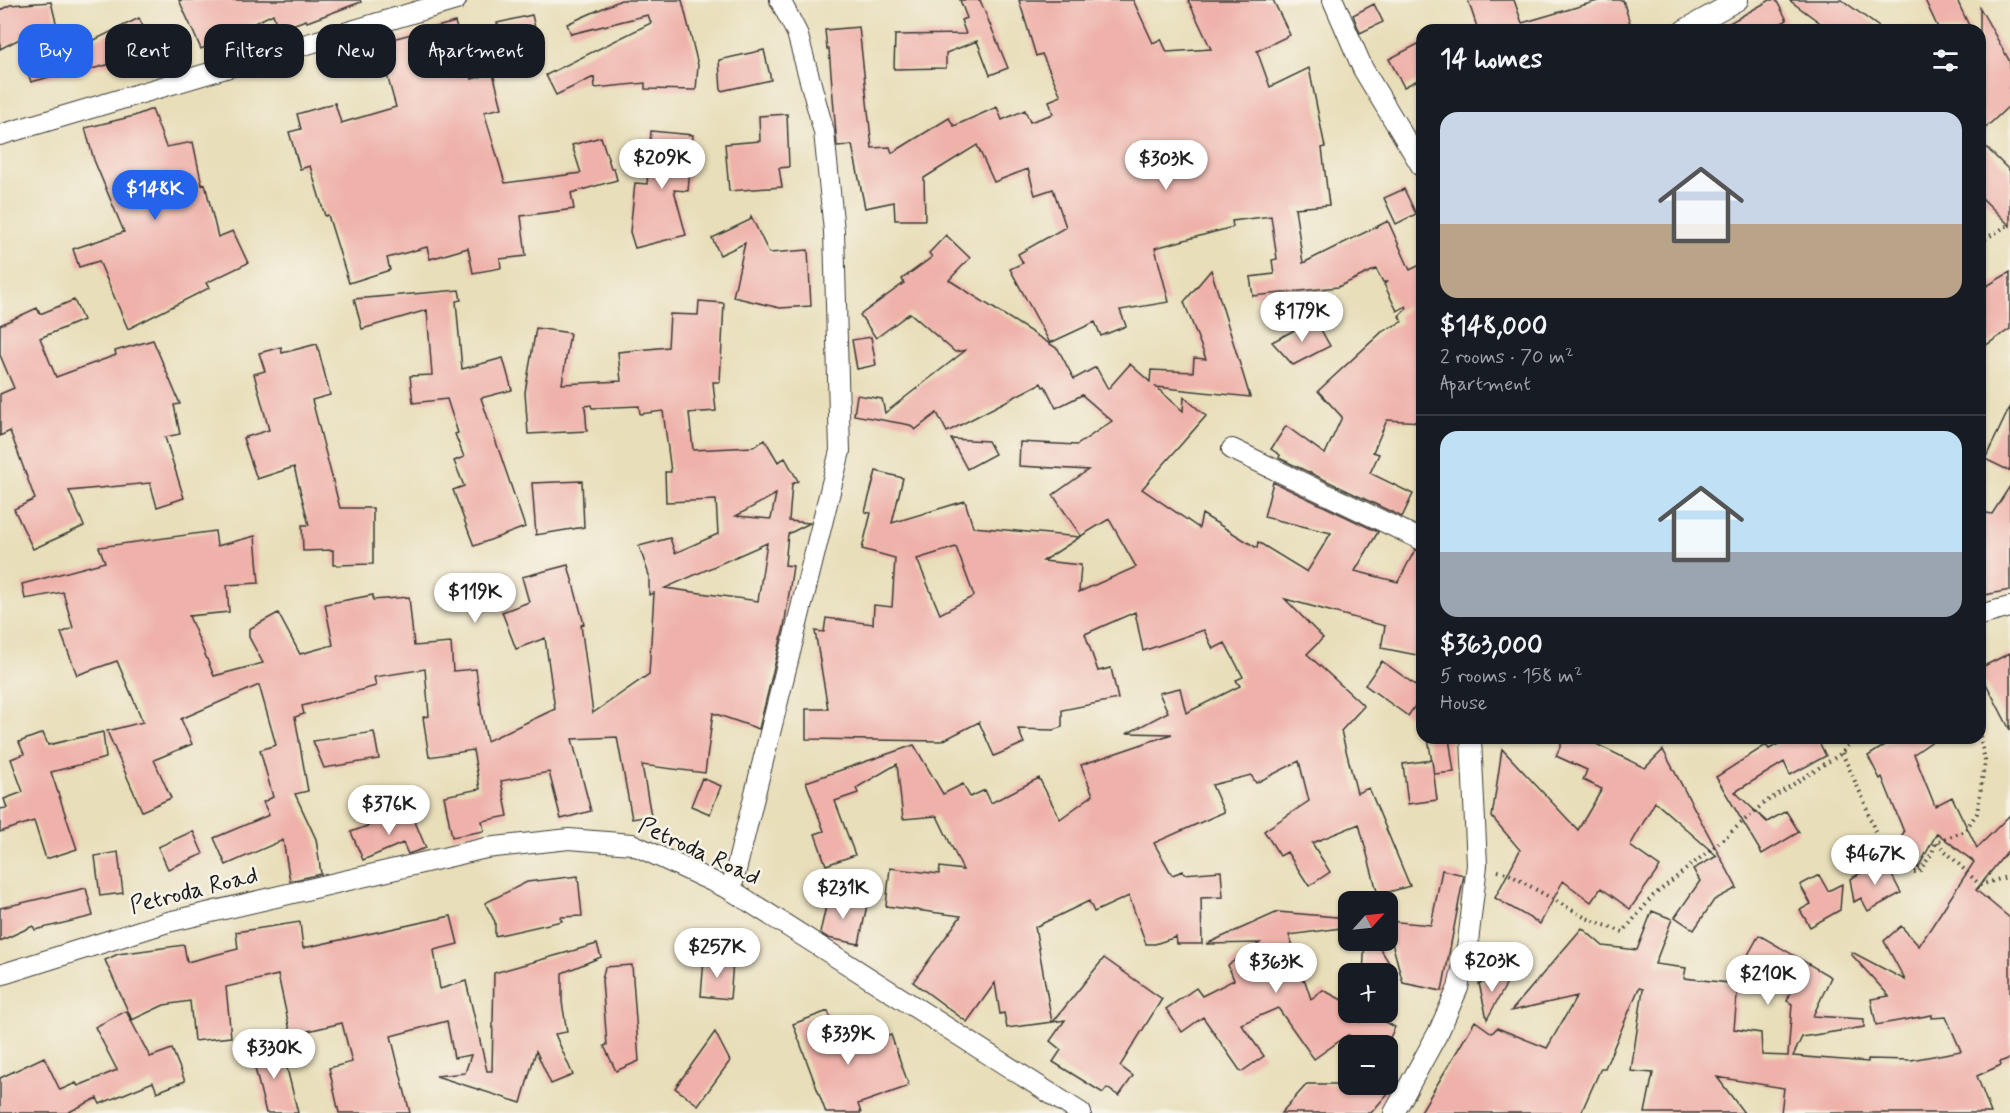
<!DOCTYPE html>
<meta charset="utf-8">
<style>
:root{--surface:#171b24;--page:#20242c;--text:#f1f3f6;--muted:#9ea1a6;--line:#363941;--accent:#2563eb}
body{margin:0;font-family:Mynerve,sans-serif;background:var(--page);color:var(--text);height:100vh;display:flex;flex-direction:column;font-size:22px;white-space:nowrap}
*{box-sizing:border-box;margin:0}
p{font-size:20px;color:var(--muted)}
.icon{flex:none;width:33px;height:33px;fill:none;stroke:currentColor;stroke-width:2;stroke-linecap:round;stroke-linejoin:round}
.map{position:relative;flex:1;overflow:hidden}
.drawer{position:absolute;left:1416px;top:24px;width:570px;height:720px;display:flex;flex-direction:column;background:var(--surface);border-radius:18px;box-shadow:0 2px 4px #0004}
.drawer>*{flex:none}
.top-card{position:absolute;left:18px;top:24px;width:570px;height:54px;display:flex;gap:12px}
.needle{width:39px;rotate:63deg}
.tools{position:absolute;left:1338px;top:891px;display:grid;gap:12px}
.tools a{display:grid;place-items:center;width:60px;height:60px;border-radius:12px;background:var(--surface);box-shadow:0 2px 4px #0004;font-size:30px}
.price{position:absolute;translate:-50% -51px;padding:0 14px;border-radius:21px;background:#fff;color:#222;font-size:20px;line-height:39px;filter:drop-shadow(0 2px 3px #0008)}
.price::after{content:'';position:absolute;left:50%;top:36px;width:18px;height:14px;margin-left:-9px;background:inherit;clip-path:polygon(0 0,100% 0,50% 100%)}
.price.active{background:var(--accent);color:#fff}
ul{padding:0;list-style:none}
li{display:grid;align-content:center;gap:12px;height:318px;padding:0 24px}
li+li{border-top:2px solid var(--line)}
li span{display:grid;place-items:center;height:186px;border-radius:18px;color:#555}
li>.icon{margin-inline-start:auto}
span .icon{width:108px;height:108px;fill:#fffc;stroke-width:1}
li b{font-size:26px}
h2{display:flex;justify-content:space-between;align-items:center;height:72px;padding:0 24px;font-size:26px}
.tag{padding:0 21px;border-radius:18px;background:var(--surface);box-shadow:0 2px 4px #0004;font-size:21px;line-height:54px}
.tag.active{background:var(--accent);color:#fff}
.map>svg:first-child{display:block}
</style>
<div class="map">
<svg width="2010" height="1113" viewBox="0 0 2010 1113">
<rect width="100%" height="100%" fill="#f7f3e8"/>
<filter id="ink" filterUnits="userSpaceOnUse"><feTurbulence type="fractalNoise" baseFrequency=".0167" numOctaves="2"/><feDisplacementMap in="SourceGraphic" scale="12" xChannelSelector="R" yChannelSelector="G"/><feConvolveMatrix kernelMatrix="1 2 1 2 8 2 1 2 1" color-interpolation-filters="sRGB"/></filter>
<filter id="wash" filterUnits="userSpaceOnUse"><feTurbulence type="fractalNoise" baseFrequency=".008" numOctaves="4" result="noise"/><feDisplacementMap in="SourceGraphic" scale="24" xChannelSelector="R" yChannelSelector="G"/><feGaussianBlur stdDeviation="1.35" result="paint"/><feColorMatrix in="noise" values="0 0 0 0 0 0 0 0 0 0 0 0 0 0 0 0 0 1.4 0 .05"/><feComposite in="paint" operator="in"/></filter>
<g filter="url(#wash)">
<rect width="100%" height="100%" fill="#e8deb9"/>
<g id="blocks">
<!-- building -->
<path fill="#efb2aa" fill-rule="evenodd" d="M179 0H360L361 2 307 22 306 20 278 30 273 14 201 49Z
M621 0H682L698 65 696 90 645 89V83L595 88 594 77 556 95 546 75 651 23 648 15 571 34 567 24Z
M960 0H980L1008 68 990 75 977 41 946 53V68L894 69 895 35 966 34 961 20 967 18Z
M1019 0H1133L1153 43 1161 39 1167 52 1211 49 1188 0H1273L1290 35 1257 51 1270 87 1309 68 1325 147 1322 148 1329 205 1295 208 1303 263 1388 221 1410 270 1422 264V422L1387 420 1373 452 1379 454 1370 473 1413 494 1402 517 1279 458 1280 455 1271 449 1286 426 1325 454 1342 417 1318 391 1383 331 1402 322 1399 316 1407 308 1406 306 1397 311 1384 284 1387 282H1383L1376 269 1338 287 1253 296 1250 277 1274 274 1272 260 1277 259 1271 216 1232 221 1233 227 1155 248 1169 302 1120 310 1126 326 1101 336 1095 322 1050 343 1010 269 1023 263 1018 254 1066 227 1053 189 1035 195 1028 169 994 182 977 145 924 178 925 220H895L894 202 865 208 852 145 837 146 829 49H827L825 30 859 27 872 148 890 147 892 153 949 118 954 126 997 107 1002 120 1025 110 1030 122 1053 114 1049 101 1061 96 1042 54 1036 56Z
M1468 0H1514L1522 23 1601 0H1623L1632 30H1478Z
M1770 0H1776L1787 20 1770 30H1717Z
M1789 0H1842L1883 30H1830Z
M1925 0H1957L1971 30H1939Z
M51 2 64 55 139 18 152 46 112 66 111 64 80 72 79 69 31 82 28 73 38 69 29 34 0 49V10L10 5Z
M1374 4 1383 22 1360 33 1353 15Z
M1980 8 2010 62V105L1980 133Z
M532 15 538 41 504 50 497 23Z
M455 22 472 79 493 73 502 108 484 112 505 183 581 173 572 145 601 137 611 168H614L617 180 571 193 574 209 521 216 526 256 500 259 501 268 473 273 468 248 430 259 427 247 387 258 390 270 349 283 328 215 325 216 310 166 300 169 289 132 301 129 297 114 335 103 341 123 396 107 378 43Z
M1422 42V78L1404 87 1389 59Z
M764 50 771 80 721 91 719 60Z
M152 109 166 147 193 142 202 185 205 184 218 237 233 231 248 263 206 283 209 288 128 329 99 261 79 267 73 249 124 232 94 160 85 128 134 116Z
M787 114 789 167 779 168 782 187 729 191 725 144 760 141 759 116Z
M651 131 693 135 688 191 674 190 686 235 635 248 630 232 635 183 647 184Z
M1980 141 2010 171V226L1980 196Z
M1404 189 1416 214 1396 224 1384 198Z
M751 216 769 253 808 250 811 306 780 308 733 297 745 243 720 255 712 238 750 220Z
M946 235 970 258 949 280 1058 349 1074 379 1096 367 1108 389 1130 364 1150 382 1151 370 1193 372 1194 358 1206 359 1184 302 1211 270 1250 397 1156 387 1183 411 1184 397 1206 416 1142 489 1199 528 1202 514 1257 548 1258 542 1307 572 1331 533 1264 517 1273 482 1378 532 1355 571 1398 582 1415 550 1422 552V656L1381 648 1385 626 1285 599 1323 638 1307 654 1364 706 1341 731 1357 793 1369 788 1410 886 1378 895 1359 824 1312 843 1330 872 1309 886 1287 852 1280 856 1264 831 1309 801 1299 761 1256 783 1251 775 1212 785 1224 812 1154 843 1172 875 1183 871 1184 874 1221 871 1223 897 1201 898 1202 944H1177L1176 937 1155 944H1146L1129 896 1094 912 1089 901 1035 927 1052 1022 1007 1028 1004 1013 1000 1014 995 983 967 1022 913 982 961 916 886 906 890 868 939 874 940 867 963 870 937 816 903 819 897 764 856 788 858 793 835 801 855 855 826 865 815 834 824 831 806 782 914 745 943 794 963 784 970 797 985 790 991 803 1039 778 1060 819 1093 795 1081 765 1172 734 1128 733 1168 712 1159 693 1180 688 1186 713 1240 686 1236 680 1243 677 1225 643 1213 649 1204 630 1143 651 1135 612 1085 634 1098 671 1111 668 1118 699 1062 710V727L1053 730 1018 729 1024 743 994 756 979 722 942 741 806 739V709H828L815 631 824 632 826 618 873 624 874 605 892 607 895 558 862 549 871 513 865 512 876 471 903 478 892 523 965 501 973 527 1080 537 1043 561 1081 565 1079 592 1136 567 1109 519 1081 536 1053 495 1088 470 1019 466 1020 442 1077 445 1112 421 1082 395 1056 408 1045 386 1043 387 1041 383 947 432 937 413 915 430 910 425 854 415 857 395 882 399 885 413 966 350 955 352 910 313 876 338 860 315 904 283 902 279 932 257 929 253ZM956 547 974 596 940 614 917 559Z
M2010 272V329L1980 349V290Z
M459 290 461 300 456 301 462 369 503 358 512 390 481 398 525 527 474 546 453 490 464 486 454 461 464 457 455 434 458 433 447 399 413 403 410 376 432 375 427 310 362 329 354 299Z
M74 300 83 320 40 338 56 377 116 355 115 351 153 340 180 404 174 405 180 434 165 437 184 498 157 507 150 483 69 491 84 526 33 549 14 509 35 499 10 431 0 436V394L14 388 0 355V325L37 308 40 314Z
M699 301 724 303 720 382H713L716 411 689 413 693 450 753 447 765 440 778 462 785 458 798 481 792 484 789 521 810 523 788 534 785 565 793 566 784 627 759 729 713 713 705 773 642 765 651 816 632 819 617 737 572 739 591 811 561 819 549 772 501 781 508 816 482 821 484 831 452 837 444 796 480 789 473 750 429 757 423 717 429 716 425 669 374 677 376 686 302 706 304 714 295 717 308 791 295 794 316 839 321 874 290 881 283 840 226 865 214 838 269 815 263 802 273 797 260 750 276 745 259 685 181 719 192 744 154 760 171 798 142 811 107 731 143 722 117 661 77 675 61 633 73 628 63 592 25 599 22 584 105 562 99 547 215 531 217 546 255 536 259 583 227 585 229 612 189 616 214 676 263 663 249 637V629L278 613 300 654 333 645 325 604 373 595V600L409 597 414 646 451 643 453 671 476 669 482 717 487 741 555 709 545 638 516 649 502 612 529 602 522 577 568 565 584 624 581 625 593 713 649 674 654 593 649 595V575L639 546 670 538 675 553 718 534 716 500 666 502 665 472H671L663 411 640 414 639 406 592 408 591 405 585 406 587 431 528 434 525 392 536 328 570 333 562 384 621 381 618 352 668 347 670 314 698 315ZM776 494 771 519 736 516ZM767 543 758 601 665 588Z
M1315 319 1330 346 1293 365 1272 342Z
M871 337 876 365 857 369 852 340Z
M317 344 330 395 312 400 340 508H373V564L333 565V550L303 551 302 525H309L294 467 257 479 243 438 269 430 254 374 265 371 259 353 281 347 282 353Z
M2010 407V471L1985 459Z
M951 439 988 441 995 454 967 469Z
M582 481 584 527 536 535 532 483Z
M2010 486V590L1980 596V512L1992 514Z
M2010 653V730L1980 672V668Z
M1382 661 1422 690V696L1408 716 1365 685Z
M103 732 106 758 51 772 77 849 46 859 34 821 0 832V809L7 808 4 799 23 792 11 759 24 754 19 742 43 733 48 745Z
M374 732 379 759 324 768 313 741Z
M1428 738H1449L1454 772 1434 774Z
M1564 738H1596L1594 743 1645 768 1663 750 1737 888 1714 900 1694 930 1675 917 1700 881 1693 869 1717 856 1655 802 1630 846 1660 867 1630 909 1601 888 1591 902 1563 881 1540 924 1495 898 1520 850 1492 817 1502 749 1578 830 1602 789 1583 780 1587 770 1556 756Z
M1790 738H1817L1826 756 1790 775 1784 762 1735 792 1767 822 1786 811 1799 832 1762 854 1716 777 1766 745 1769 749Z
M1896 738H1937L1914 754 1935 806 1952 797 1977 848 2010 815V848L1989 874 1990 875 1989 874 1976 890 2010 918V1058L2000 1062 2001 1065 1977 1076 1991 1113H1781L1784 1088 1717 1077 1744 1113H1645L1653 1073 1631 1071 1643 989 1639 988 1605 1068H1601L1581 1113H1420L1475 1021 1492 1033 1497 1028 1547 1048 1577 996 1511 1011 1582 928 1603 946 1637 950 1652 911 1672 919 1655 964 1686 968 1684 978 1738 984 1734 1029 1761 1033 1762 1055 1788 1056 1792 1004 1787 1001 1792 990 1744 962 1759 935 1831 977 1813 1016 1864 1019V1027L1802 1037 1793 1056 1868 1062V1059L1911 1060 1961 1051 1946 1017 1932 1018V1015L1876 1025 1871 999 1889 996 1851 954 1852 952 1905 980 1884 941 1901 926 1919 946 1974 862 1937 833 1918 868 1892 852 1904 832 1882 777 1880 779 1868 756Z
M1432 760 1437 800 1408 804 1403 764Z
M702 778 721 786 710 814 691 806Z
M410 810 426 848 408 854 403 843 363 860 351 832Z
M193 831 203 854 168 869 158 847Z
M118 852 123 893 100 896 95 856Z
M1884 860 1901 893 1868 911 1861 898 1854 902 1850 879Z
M1442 870 1464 875 1442 991 1403 983 1388 928V921L1431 925Z
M1819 875 1828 891 1842 884 1840 910 1810 927 1800 910 1811 904 1800 885Z
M578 876 582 916 560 917 562 921 495 936V922L485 903 527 882Z
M86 888 93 916 35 930 33 926 0 941V908Z
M828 897 867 905 859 944 828 938 820 933Z
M1278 912 1348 918V927L1289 935 1302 974H1291L1305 981 1311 999 1323 990 1344 1001 1348 1007V1012H1352L1359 1022 1360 1012H1367L1395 1027 1386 1046H1369L1348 1035 1314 1059 1278 1008 1241 1024 1264 1056 1241 1072 1203 1017 1182 1032 1166 1009 1196 988 1202 996 1234 980 1228 965 1260 943 1206 944Z
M451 916 458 944 434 950 440 989 466 981 487 1071H492L494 973 597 944 601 957 562 973V1002L567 1032 555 1034 573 1075 551 1084 536 1051 521 1103 436 1076 465 1073 471 1055 454 1058 447 1021 391 1036 410 1113H339L329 1068 352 1062 342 1023 291 1035 278 975 226 987 231 1037 194 1041 190 1001 164 1005 132 1020 105 960 118 954 184 945 187 962 238 949 236 932 300 922 303 948Z
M1365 940H1375L1396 974H1363Z
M1104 958 1162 999 1120 1066 1133 1076 1119 1096 1107 1088 1103 1093 1053 1062 1061 1050 1050 1041 1065 1020 1053 1022Z
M704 959 733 962 730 999 701 996Z
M632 965 639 1061 616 1071 604 1046 607 1045 602 980 605 967Z
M1511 976 1487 1019 1479 983Z
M126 1011 150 1057 172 1049 185 1081 157 1092 153 1082 100 1104 97 1098 67 1113H0V1078L44 1057 60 1090 76 1083 78 1086 117 1070 95 1027Z
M828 1011 843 1052 891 1035 909 1086 858 1104 861 1113H826L793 1024Z
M715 1032 730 1061 698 1105 675 1088Z
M281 1044 298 1113H266L251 1052Z
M1307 1084H1396L1371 1113H1281Z"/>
</g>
</g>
<g filter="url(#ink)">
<use href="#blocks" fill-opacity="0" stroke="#3b3934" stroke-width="1.5"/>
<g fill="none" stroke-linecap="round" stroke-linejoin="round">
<!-- street casing -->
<g stroke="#3b3934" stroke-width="22">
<path id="street" d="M1333 0 1363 69 1422 167
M1684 30 1738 0
M0 135 456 0
M1232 449 1422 540
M1980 615 2010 607
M731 890 840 451 834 231 824 132 797 33 780 0
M0 975 168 922 486 848 569 839 632 844 731 890 1081 1113
M1394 1113 1439 1031 1458 988 1468 942 1477 865 1471 738"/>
</g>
<!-- path -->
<path stroke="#3b3934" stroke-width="4" stroke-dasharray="1.5 4.5" stroke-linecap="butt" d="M1980 242 2010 224
M1980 736 1985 761 1977 813 1965 831 1936 842 1980 885 2010 876
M1842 753 1864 801 1880 846 1911 872H1919L1932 853 1936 842
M1498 871 1507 873 1586 918 1623 932 1653 896 1714 847 1764 803 1842 753 1853 738"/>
<!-- street -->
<use href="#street" stroke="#fff" stroke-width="20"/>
</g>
</g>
<g text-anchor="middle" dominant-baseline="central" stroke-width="5" stroke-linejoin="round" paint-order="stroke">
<!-- street labels -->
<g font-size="24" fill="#1c1c1c" stroke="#f7f3e8">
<text transform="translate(699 852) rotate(25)">Petroda Road</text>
<text transform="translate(194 891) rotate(-14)">Petroda Road</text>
</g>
</g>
</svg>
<div class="tools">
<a><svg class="needle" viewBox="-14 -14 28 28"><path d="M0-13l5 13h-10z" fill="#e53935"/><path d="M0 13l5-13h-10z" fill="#9ea1a6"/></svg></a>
<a>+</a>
<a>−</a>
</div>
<b class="price" style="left:662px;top:190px">$209K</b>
<b class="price" style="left:1166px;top:191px">$303K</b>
<b class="price active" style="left:155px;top:221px">$148K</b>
<b class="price" style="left:1302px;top:343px">$179K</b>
<b class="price" style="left:475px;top:624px">$119K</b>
<b class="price" style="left:389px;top:836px">$376K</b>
<b class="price" style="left:1875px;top:886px">$467K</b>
<b class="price" style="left:843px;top:920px">$231K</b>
<b class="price" style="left:717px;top:979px">$257K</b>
<b class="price" style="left:1492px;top:993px">$203K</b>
<b class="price" style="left:1276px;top:994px">$363K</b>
<b class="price" style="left:1768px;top:1006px">$210K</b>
<b class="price" style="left:848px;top:1066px">$339K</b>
<b class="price" style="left:274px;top:1080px">$330K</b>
<div class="top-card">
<a class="tag active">Buy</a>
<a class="tag">Rent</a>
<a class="tag">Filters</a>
<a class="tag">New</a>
<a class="tag">Apartment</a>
</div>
<section class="drawer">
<h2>14 homes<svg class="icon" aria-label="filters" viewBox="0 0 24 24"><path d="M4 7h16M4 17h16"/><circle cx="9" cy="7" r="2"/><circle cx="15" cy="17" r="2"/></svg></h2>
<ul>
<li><span style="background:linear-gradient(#c9d6e8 60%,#b9a48a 0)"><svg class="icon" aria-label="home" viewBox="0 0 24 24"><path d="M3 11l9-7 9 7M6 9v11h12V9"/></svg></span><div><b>$148,000</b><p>2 rooms · 70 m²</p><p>Apartment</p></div></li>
<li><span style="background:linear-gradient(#bfe0f5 65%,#9aa5b1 0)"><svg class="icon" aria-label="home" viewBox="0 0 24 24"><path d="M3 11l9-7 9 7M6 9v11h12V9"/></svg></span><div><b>$363,000</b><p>5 rooms · 158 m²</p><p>House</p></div></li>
</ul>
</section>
</div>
